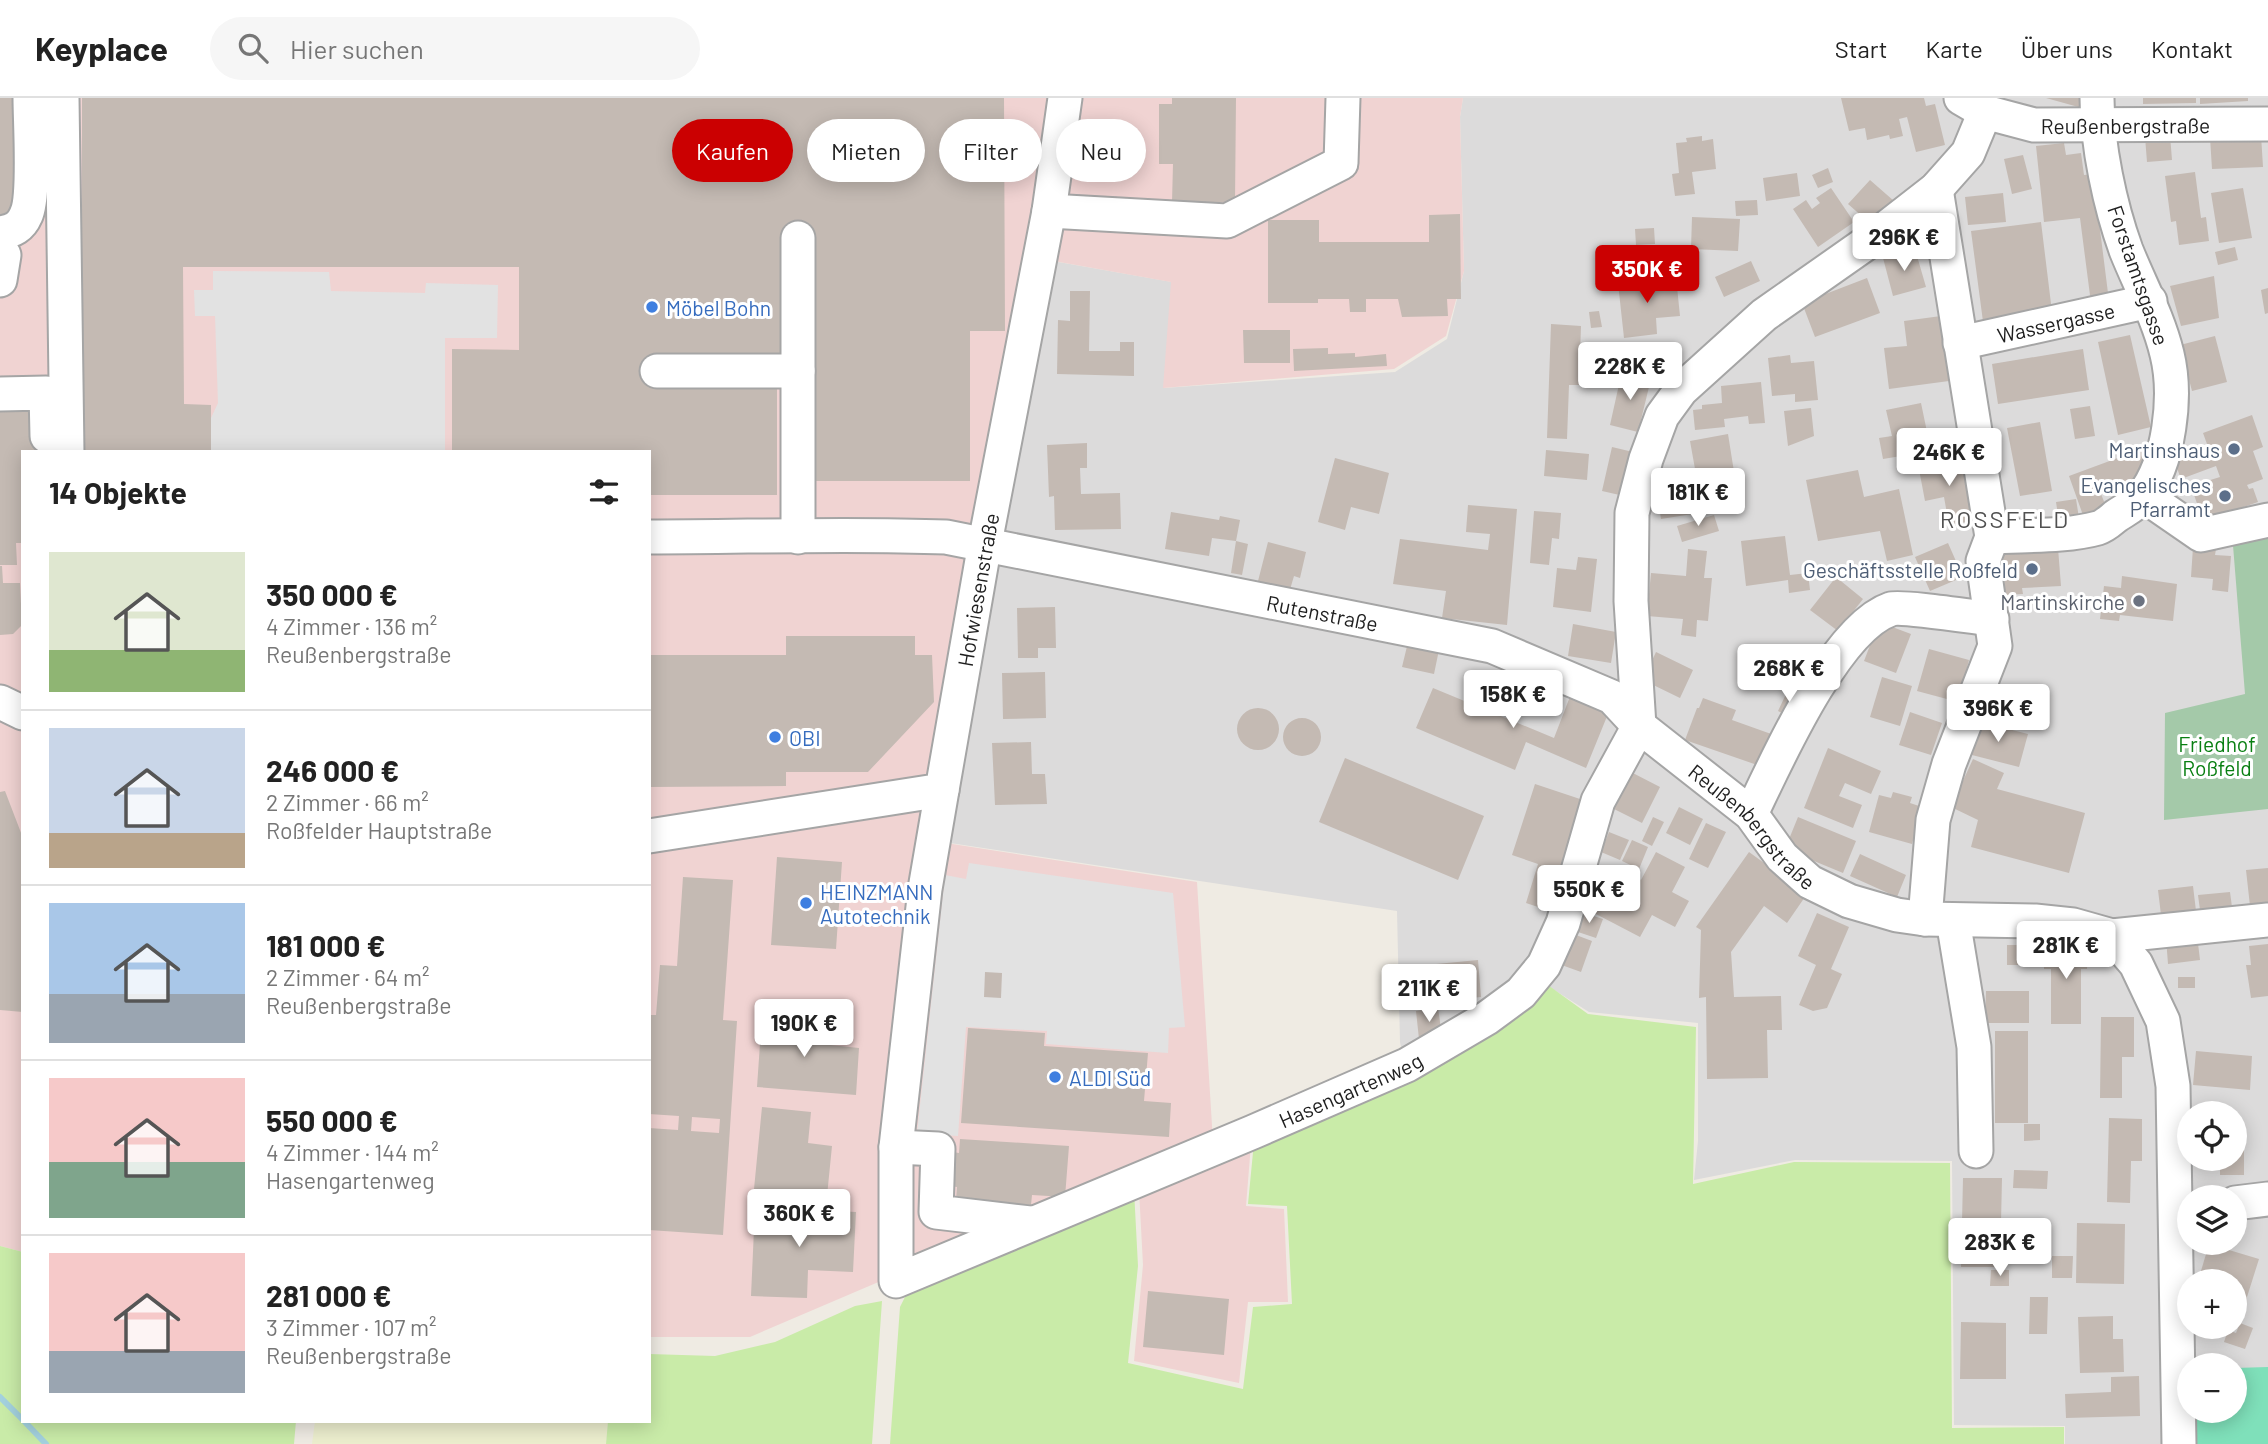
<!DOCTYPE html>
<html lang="de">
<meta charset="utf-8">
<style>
:root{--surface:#fff;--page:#f6f6f6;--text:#222;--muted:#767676;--line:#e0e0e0;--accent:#cb0001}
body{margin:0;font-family:Barlow,sans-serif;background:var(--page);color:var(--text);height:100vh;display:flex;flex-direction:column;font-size:26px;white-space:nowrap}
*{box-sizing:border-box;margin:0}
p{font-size:23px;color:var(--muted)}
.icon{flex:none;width:38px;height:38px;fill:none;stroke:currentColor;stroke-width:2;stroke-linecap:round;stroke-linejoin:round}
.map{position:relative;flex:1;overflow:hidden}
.sheet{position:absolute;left:21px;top:352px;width:630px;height:973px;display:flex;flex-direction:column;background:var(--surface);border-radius:0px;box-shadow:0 4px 18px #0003}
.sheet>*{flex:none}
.top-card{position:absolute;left:672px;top:21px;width:665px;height:63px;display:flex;gap:14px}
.fabs{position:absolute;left:2177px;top:1003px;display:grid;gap:14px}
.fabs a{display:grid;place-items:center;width:70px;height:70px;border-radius:50%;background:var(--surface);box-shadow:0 4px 18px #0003;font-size:35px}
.price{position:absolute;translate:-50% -60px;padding:0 16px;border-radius:7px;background:#fff;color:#222;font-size:23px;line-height:46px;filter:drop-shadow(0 2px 4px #0008)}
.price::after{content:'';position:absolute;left:50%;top:42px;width:21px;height:16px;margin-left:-10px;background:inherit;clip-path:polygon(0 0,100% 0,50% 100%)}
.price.on{background:var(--accent);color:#fff}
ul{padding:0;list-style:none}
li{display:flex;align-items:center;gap:21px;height:175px;padding:0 28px}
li+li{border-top:2px solid var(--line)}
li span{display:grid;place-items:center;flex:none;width:196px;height:140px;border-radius:0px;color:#555}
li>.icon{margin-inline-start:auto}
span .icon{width:84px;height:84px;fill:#fffc;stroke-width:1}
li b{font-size:30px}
h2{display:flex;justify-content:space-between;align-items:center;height:84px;padding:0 28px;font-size:30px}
.chip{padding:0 24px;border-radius:32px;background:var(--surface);box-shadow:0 4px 18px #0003;font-size:24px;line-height:63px}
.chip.on{background:var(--accent);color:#fff}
header{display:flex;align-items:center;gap:42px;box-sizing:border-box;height:98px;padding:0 35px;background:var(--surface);border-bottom:2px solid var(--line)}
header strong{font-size:33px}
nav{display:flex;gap:38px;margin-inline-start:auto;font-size:24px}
.search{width:490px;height:63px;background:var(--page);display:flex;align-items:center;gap:18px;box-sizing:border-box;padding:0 24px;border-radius:38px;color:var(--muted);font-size:26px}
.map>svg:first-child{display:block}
</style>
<header>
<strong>Keyplace</strong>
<div class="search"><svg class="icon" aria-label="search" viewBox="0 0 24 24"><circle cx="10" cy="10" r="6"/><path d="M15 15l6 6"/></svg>Hier suchen</div>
<nav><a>Start</a><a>Karte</a><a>Über uns</a><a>Kontakt</a></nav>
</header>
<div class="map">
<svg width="2268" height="1346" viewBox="0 0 2268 1346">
<rect width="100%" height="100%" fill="#efebe3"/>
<!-- residential -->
<path fill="#dcdbdb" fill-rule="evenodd" d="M1463 0H2268V1346H2065V1328L1954 1327 1952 1063 1795 1062 1694 1082 1698 1043V925L1589 914 1529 876 1404 964 1400 944 1397 813 950 745 949 727 1047 162 1172 184 1164 290 1395 274 1447 241 1464 173 1460 19ZM2189 1015H2235V1060H2189ZM2189 1099H2235V1144H2189ZM2189 1183H2235V1228H2189ZM2189 1267H2235V1312H2189Z"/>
<!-- commercial -->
<path fill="#f0d3d2" d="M0 0H1463L1460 19 1464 173 1446 238 1394 271 1163 290 1171 184 1048 162 946 745 1197 784 1214 1060 1251 1046 1246 1108 1284 1111 1288 1204H1248L1239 1285 1134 1263 1143 1167 1138 1073 750 1239H649V354H23V1154L0 1148Z"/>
<!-- farmland -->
<path fill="#eceece" d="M315 1323H608L606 1346H312Z"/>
<!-- grass -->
<path fill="#c9eba8" d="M1541 882 1588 916 1696 929 1693 1086 1794 1064 1950 1065 1952 1330 2064 1329V1346H890L900 1209 911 1187 1134 1092 1138 1168 1128 1265 1243 1291 1253 1209 1292 1206 1287 1108 1248 1106 1254 1044Z
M0 1148 23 1154V1323H296L294 1346H0Z
M882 1203 872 1346H606L608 1323H649V1256L715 1258 775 1244 855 1208Z"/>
<!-- cemetery -->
<path fill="#a4c9a9" d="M2268 428V711L2164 722 2165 615 2245 596 2232 435Z"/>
<!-- pitch -->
<path fill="#7fe0ba" d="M2268 1269V1346H2189L2190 1313 2235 1312V1270Z"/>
<!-- parking -->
<path fill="#e2e2e2" d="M213 173 329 174 331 193 425 195 426 185 498 187 497 240H445V353H211V320L218 305 215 218H195L194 192H213Z
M969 765 1173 795 1185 929 1169 930 1168 955 1046 946 1047 933 966 929 958 1038 917 1035 945 777 966 781Z"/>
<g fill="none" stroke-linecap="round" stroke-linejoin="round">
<!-- stream -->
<path stroke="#a3d1de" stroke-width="6" d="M0 1299 23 1322
M24 1323 46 1346"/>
</g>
<!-- building -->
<path fill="#c4bab3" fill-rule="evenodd" d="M0 0H14L13 124H0Z
M82 0H1004L1005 233H970V383H811L786 261 649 260V289H777V397H649V354H452V251L519 252V169H183L184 306 211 307V354H75V186H82Z
M1172 0H1236L1235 104H1172L1173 66H1159V6H1172Z
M1841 0H1924L1926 8 1935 6 1945 47 1916 54 1907 19 1899 21 1903 38 1890 41 1889 37 1867 42 1865 30 1849 33Z
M2046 0H2085L2082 10Z
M2143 0H2196V5L2143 6Z
M2200 0H2248V3L2200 6Z
M2170 37 2172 62 2147 64 2145 39Z
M2261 37 2263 69 2212 71 2210 39Z
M1702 38V43L1713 41 1716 71 1692 74 1695 96 1675 98 1672 76 1679 75 1676 45 1687 44 1686 40Z
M2064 45 2066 57 2081 55 2084 77 2093 76 2109 203 2091 205 2080 120 2044 124 2036 48Z
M2023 57 2032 91 2012 96 2004 61Z
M1828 70 1833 84 1818 90 1812 77Z
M2195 74 2201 120 2206 119 2209 143 2179 147 2176 123 2171 124 2165 78Z
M1797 75 1800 98 1766 103 1763 80Z
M1870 82 1894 103 1872 127 1848 106Z
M1831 90 1854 124 1818 149 1793 111 1806 102 1812 111 1820 105 1816 100Z
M2243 90 2252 140 2219 145 2211 95Z
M2003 95 2006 124 1968 127 1965 99Z
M1757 102 1758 117 1736 118 1735 103Z
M1460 116 1461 201H1447L1448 218 1402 219 1398 201H1366V214H1350L1349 201H1318V205H1268V122H1319V144H1429V117Z
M1692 119 1740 121 1738 153 1691 151Z
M2041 124 2053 222 1984 231 1971 133Z
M1654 130 1655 146 1636 147 1635 131Z
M2235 149 2238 162 2218 167 2215 154Z
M1915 151 1926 189 1893 198 1883 160Z
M1751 163 1760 183 1724 199 1715 179Z
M2214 178 2219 220 2181 228 2170 188Z
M1676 179 1680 218 1656 220 1657 236 1624 240 1618 185Z
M1867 180 1880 215 1815 239 1802 205Z
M2268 190V215L2265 216 2261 192Z
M1070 193H1090L1089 253H1120V244H1134V278L1057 276 1058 222 1070 223Z
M1599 213 1602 229 1591 230 1589 214Z
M1941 218 1949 283 1889 291 1884 250 1907 248 1904 223Z
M1551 226 1581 228 1579 287H1569L1567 341 1547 340Z
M1243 232H1290V265H1244Z
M2130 237 2151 329 2118 337 2098 244Z
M2215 238 2227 284 2192 293 2180 247Z
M1328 250V256L1355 255V259L1386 256 1387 268 1294 273 1293 251Z
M2083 251 2089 292 1998 306 1992 266Z
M1790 257 1791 265 1814 263 1818 302 1795 304V296L1772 298 1768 260Z
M1622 273 1647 279 1645 288 1649 289 1638 334 1610 327Z
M1761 284 1765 325 1749 326 1748 318 1724 321 1725 329 1695 332 1693 312 1702 311V307L1722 305 1721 288Z
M1921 305 1931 353 1883 361 1879 340 1892 338 1886 312Z
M35 308 37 354H23V445H16L17 467H0V309Z
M2090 308 2095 338 2075 341 2070 311Z
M1811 310 1814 338 1788 348 1784 313Z
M2252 317 2263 349 2253 353 2263 381 2247 387 2249 391 2253 390 2258 404 2203 423 2191 388 2220 379 2216 368 2181 381 2173 359 2207 346 2203 335Z
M2040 324 2052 393 2020 398 2007 330Z
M1728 336 1738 399 1704 405 1705 414 1661 421 1656 389 1697 382 1690 343Z
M1087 345V370H1080L1081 396 1120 395 1121 431 1055 432 1054 398 1049 399 1047 347Z
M1612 349 1633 354 1624 398 1602 393Z
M2142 351 2152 377 2101 396 2107 411 2084 420 2069 378Z
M1546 352 1589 356 1587 382 1544 378Z
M1964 358 1977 422 1949 427 1944 399 1925 403 1918 366Z
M1335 360 1389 375 1379 416 1351 409 1345 432 1318 424Z
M1858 372 1864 399 1899 391 1913 457 1887 463 1880 433 1818 443 1806 382Z
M2076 401 2079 420 2059 423 2056 404Z
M1468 407 1517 411 1507 527 1442 520 1446 493 1393 486 1400 441 1488 452 1490 436 1466 434Z
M1534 413 1561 415 1559 441 1552 440 1549 467 1530 465Z
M1171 414 1219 422 1220 418 1240 422 1236 443 1248 446 1242 477 1231 475 1236 443 1212 440 1209 458 1165 451Z
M1714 417 1719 433 1682 444 1677 428Z
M1785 438 1790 477 1808 475 1810 492 1789 495 1788 482 1746 488 1741 443Z
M1268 444 1306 454 1300 480 1294 478 1289 495 1257 487Z
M1948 445 1963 479 1930 493 1915 459Z
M2193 449 2216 451 2215 457 2231 458 2228 494 2212 492 2213 481 2191 479Z
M2058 450 2061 488 2022 490 2023 496 2005 497 2003 454Z
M1688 451 1707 453 1704 480H1712L1708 523 1697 522 1696 539 1681 537 1683 521 1647 518 1651 475 1686 478Z
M1578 459 1597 461 1591 514 1553 509 1557 470 1576 472Z
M0 468H2L3 485H20L22 527 13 536 0 537Z
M2122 478 2177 486 2173 523 2120 517 2119 523 2100 521 2104 488 2121 490Z
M1836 479 1863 501 1838 533 1810 512Z
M1055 509 1056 550H1038V560H1018L1017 510Z
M1879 524 1911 536 1896 575 1864 563Z
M1573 526 1616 534 1611 565 1568 558Z
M786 538H915V557H932L934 604 868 674H786V688L649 689V557H786Z
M1409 540 1440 547 1434 576 1402 569Z
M1929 551 1969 562 1958 604 1917 593Z
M1656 554 1693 572 1680 600 1643 582Z
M1045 574 1046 620 1003 621 1002 575Z
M1882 579 1912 588 1900 628 1870 619Z
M1433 590 1554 640 1571 596 1610 611 1586 670 1526 644 1515 672 1416 630Z
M1787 594 1799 599 1790 619 1778 613Z
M1703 600 1736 612 1732 622 1774 637 1763 669 1685 642 1697 610H1699Z
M1237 631a21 21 0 1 1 42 0a21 21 0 1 1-42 0Z
M1910 614 1942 625 1931 657 1899 647Z
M1283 639a19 19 0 1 1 38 0a19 19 0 1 1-38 0Z
M1977 623 2028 636 2019 669 1968 656Z
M1031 644 1032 676H1045L1047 706 995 707 992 645Z
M1828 650 1881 673 1871 696 1845 685 1839 698 1862 707 1853 730 1804 710Z
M1345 660 1484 718 1458 782 1319 724Z
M1973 661 2004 675 1997 691 2085 715 2069 775 1971 749 1978 722 1951 709Z
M1627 672 1660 689 1642 725 1608 708Z
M1535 686 1583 702 1547 812 1526 805 1538 766 1512 757Z
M5 693 23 740V914L0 912V694Z
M1893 694 1912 699 1910 705 1922 709 1912 746 1869 734 1879 697 1891 700Z
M1679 709 1703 721 1690 747 1666 735Z
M1653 719 1664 724 1652 748 1642 743Z
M1798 719 1856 743 1843 775 1785 751Z
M1706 725 1726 734 1708 770 1689 761Z
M1609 734 1629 742 1620 762 1601 754Z
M1632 742 1648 749 1639 771 1622 763Z
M1656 754 1685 769 1672 794 1689 803 1675 829 1652 817 1640 839 1594 815 1609 787 1625 796 1635 778 1641 782Z
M1749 754 1807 796 1787 825 1764 808 1731 854 1734 899 1781 898 1782 932H1767L1768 980 1707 981 1706 899 1699 900 1701 832 1696 829Z
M1860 756 1906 777 1897 799 1850 778Z
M777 759 842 764 836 851 771 847Z
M2268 770V806L2250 808 2246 772Z
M683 779 733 782 723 922 737 923 723 1137 649 1132V1030L678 1032 679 1018 649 1016V917H656L660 867 677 868ZM692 1019 720 1021 719 1035 691 1033Z
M2193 788 2196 813 2161 817 2158 792Z
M2230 794 2232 809 2200 812 2198 797Z
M1581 814 1603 821 1596 840 1575 833Z
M1817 815 1849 829 1831 871 1842 876 1827 910 1813 913 1799 907 1816 867 1798 858Z
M1568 834 1592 843 1581 874 1556 865Z
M2197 837 2200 862 2168 866 2166 840Z
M2268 846V898L2251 900 2246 867H2251L2249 848Z
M2007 847H2040V867H2007Z
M2044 847H2088L2087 871H2081V926H2051V871H2044Z
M1478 862 1481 899 1429 904 1426 867Z
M985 874 1002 875 1001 900 984 899Z
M2178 879H2195V890H2178Z
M1986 893H2029V925H1985Z
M1438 910 1442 938 1419 941 1416 913Z
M762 917 804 920 803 933 831 935 830 947 859 950 856 997 757 989Z
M2101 919H2134V959H2122V1000H2100Z
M968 930 1045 935 1044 948 1148 955 1144 1003 1171 1005 1169 1039 961 1025Z
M1995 933H2028V1025H1995Z
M2196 953 2252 958 2250 992 2193 987Z
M762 1009 811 1014 808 1045 832 1048 827 1098 754 1091Z
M2109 1020 2142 1021V1063H2131L2130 1105 2107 1104Z
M2024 1026H2040V1042L2024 1043Z
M960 1041 1069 1048 1065 1099 1032 1097 1031 1107 956 1102 957 1089 950 1088 953 1054 959 1055Z
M2235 1052H2244V1077H2220V1060H2235Z
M2014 1072 2048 1073 2047 1091 2013 1090Z
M1963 1080H2002L2000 1169H1961Z
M755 1109 856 1114 853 1174 808 1172 807 1200 751 1198Z
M2077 1125 2125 1126 2124 1186 2076 1185Z
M2209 1146 2259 1161 2241 1218 2235 1216V1183H2198Z
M2052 1158H2073L2072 1180H2052Z
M1991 1172H2009V1188H1990Z
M1148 1193 1229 1201 1224 1257 1143 1249Z
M2030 1199H2048L2047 1236H2029Z
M2113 1218V1241H2123L2124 1274 2080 1275 2078 1219Z
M1961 1224 2006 1225V1281H1960Z
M2240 1225 2253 1230 2245 1251 2224 1244 2228 1232 2236 1235Z
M2139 1278 2140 1318 2066 1320 2065 1296 2111 1294V1279Z"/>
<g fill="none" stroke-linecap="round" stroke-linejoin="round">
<!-- minor casing -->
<g stroke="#a5a5a5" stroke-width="37">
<g id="minor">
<path d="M62 0 67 354"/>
<path id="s1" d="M1961 0 1985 14 2034 27 2268 26"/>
<path d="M1049 113 1227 123 1341 65 1343 0"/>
<path d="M0 135C13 133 21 129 26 117 35 99 30 25 30 0"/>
<path d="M0 182 4 157"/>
<path id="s2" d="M1960 245 2150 203"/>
<path d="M657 273H798"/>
<path d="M0 296 46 295 47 338"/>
<path d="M2143 397 2201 437 2268 422"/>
<path id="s3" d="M649 439C748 439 847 435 946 439L1492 548 1612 599 1639 628 1751 716 1782 759 1810 784 1849 803 1897 817 1925 821 2035 823 2073 827 2112 838 2136 866 2163 923 2173 988 2179 1346"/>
<path d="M798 439V140"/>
<path d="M1992 439C2025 437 2066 439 2098 430 2105 428 2111 422 2116 418 2125 412 2135 407 2142 399 2170 365 2177 297 2167 256 2158 219 2140 187 2126 152 2110 108 2097 47 2097 0"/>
<path d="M0 604 23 615"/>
<path d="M1639 628 1631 503 1632 415 1646 361 1662 318 1681 292 1764 217 1868 144 1936 91 1968 55 1985 14"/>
<path id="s4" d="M942 692 925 791 896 1049V1183L1253 1034 1407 967 1487 920 1521 895 1544 867 1563 825 1598 703 1639 628"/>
<path d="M1751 716C1776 664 1835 530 1891 511 1902 508 1974 519 1992 521"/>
<path id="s5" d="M649 738 942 692 985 445 1049 113 1065 0"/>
<path d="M1925 821 1933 722 1949 666 1995 548 1983 463 1992 439 1936 91"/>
<path d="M1953 822 1974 949 1976 1053"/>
<path d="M2112 838 2268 822"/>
<path d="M896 1049 938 1051 936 1114 1030 1125"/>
<path d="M2235 1105 2268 1101"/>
</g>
</g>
<!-- minor -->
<use href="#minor" stroke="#fff" stroke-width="33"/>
</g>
<!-- markers -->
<g fill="#3f7fe0" stroke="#fff" stroke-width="2.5">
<circle cx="652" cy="209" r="7"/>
<circle cx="775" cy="639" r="7"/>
<circle cx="806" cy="805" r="7"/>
<circle cx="1055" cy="979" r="7"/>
</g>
<g fill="#5c6f8a" stroke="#fff" stroke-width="2.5">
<circle cx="2234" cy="351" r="7"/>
<circle cx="2225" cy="398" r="7"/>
<circle cx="2032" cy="471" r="7"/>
</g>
<circle fill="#6b7280" stroke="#fff" stroke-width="2.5" cx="2139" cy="503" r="7"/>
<g text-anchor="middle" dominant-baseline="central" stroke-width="6" stroke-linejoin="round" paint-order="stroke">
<!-- street labels -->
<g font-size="21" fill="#1e1e1e" stroke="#fff">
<text stroke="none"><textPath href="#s1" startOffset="170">Reußenbergstraße</textPath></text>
<text transform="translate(2139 177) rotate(71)">Forstamtsgasse</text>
<text stroke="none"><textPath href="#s2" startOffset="98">Wassergasse</textPath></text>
<text stroke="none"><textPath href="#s5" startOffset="500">Hofwiesenstraße</textPath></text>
<text stroke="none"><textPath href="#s3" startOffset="681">Rutenstraße</textPath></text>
<text stroke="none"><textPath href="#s3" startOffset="1176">Reußenbergstraße</textPath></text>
<text stroke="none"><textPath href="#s4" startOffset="987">Hasengartenweg</textPath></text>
</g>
<!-- shop labels -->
<g font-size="21" fill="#366cbe" stroke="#fff" text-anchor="start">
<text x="666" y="209">Möbel Bohn</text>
<text x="789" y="639">OBI</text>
<text x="820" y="793">HEINZMANN<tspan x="820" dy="24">Autotechnik</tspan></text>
<text x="1069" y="979">ALDI Süd</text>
</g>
<!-- service labels -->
<g font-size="21" fill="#4e5e75" stroke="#fff" text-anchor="end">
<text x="2220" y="351">Martinshaus</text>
<text x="2211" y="386">Evangelisches<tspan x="2211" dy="24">Pfarramt</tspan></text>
<text x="2018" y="471">Geschäftsstelle Roßfeld</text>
</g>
<!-- worship labels -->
<g font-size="21" fill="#5b616d" stroke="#fff" text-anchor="end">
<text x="2125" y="503">Martinskirche</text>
</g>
<!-- park labels -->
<g font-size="21" fill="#097f12" stroke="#fff">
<text x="2217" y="645">Friedhof<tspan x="2217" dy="24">Roßfeld</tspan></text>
</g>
<!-- quarter labels -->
<g font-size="24" letter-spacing="2" fill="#515151" stroke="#fff">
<text x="2005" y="420">ROSSFELD</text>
</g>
</g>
</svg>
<div class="fabs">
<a><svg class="icon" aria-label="locate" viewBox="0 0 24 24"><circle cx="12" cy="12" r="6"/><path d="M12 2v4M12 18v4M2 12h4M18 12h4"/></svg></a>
<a><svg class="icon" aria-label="layers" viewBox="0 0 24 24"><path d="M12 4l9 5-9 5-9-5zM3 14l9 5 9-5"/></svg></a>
<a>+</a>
<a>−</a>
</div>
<b class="price" style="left:1904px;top:175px">296K €</b>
<b class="price on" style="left:1647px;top:207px">350K €</b>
<b class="price" style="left:1630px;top:304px">228K €</b>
<b class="price" style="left:1949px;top:390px">246K €</b>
<b class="price" style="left:1698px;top:430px">181K €</b>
<b class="price" style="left:1789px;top:606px">268K €</b>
<b class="price" style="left:1513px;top:632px">158K €</b>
<b class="price" style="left:1998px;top:646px">396K €</b>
<b class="price" style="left:1589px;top:827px">550K €</b>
<b class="price" style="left:2066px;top:883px">281K €</b>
<b class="price" style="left:1429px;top:926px">211K €</b>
<b class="price" style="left:804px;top:961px">190K €</b>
<b class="price" style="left:799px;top:1151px">360K €</b>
<b class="price" style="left:2000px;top:1180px">283K €</b>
<div class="top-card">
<a class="chip on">Kaufen</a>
<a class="chip">Mieten</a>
<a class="chip">Filter</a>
<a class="chip">Neu</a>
</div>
<section class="sheet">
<h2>14 Objekte<svg class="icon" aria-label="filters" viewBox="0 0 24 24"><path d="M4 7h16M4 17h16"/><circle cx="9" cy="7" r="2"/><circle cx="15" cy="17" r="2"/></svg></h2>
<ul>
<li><span style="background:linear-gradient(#dfe7d0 70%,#8fb573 0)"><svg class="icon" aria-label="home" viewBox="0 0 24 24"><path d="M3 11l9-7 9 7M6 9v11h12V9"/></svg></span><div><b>350 000 €</b><p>4 Zimmer · 136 m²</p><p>Reußenbergstraße</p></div></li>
<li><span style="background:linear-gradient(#c9d6e8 75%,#b9a48a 0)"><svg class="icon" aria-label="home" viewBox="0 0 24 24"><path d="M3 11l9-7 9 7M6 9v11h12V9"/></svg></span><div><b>246 000 €</b><p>2 Zimmer · 66 m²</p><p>Roßfelder Hauptstraße</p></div></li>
<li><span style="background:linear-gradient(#a9c7e8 65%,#9aa5b1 0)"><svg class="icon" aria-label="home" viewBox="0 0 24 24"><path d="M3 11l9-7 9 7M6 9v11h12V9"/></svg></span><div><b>181 000 €</b><p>2 Zimmer · 64 m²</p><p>Reußenbergstraße</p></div></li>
<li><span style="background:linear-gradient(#f6c9c9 60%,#7fa58c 0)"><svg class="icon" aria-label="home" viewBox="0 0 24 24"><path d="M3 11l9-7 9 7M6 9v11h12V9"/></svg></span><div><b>550 000 €</b><p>4 Zimmer · 144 m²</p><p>Hasengartenweg</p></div></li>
<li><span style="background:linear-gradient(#f6c9c9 70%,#9aa5b1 0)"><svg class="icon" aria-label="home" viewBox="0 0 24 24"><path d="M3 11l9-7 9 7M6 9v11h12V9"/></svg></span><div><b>281 000 €</b><p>3 Zimmer · 107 m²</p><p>Reußenbergstraße</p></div></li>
</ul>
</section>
</div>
